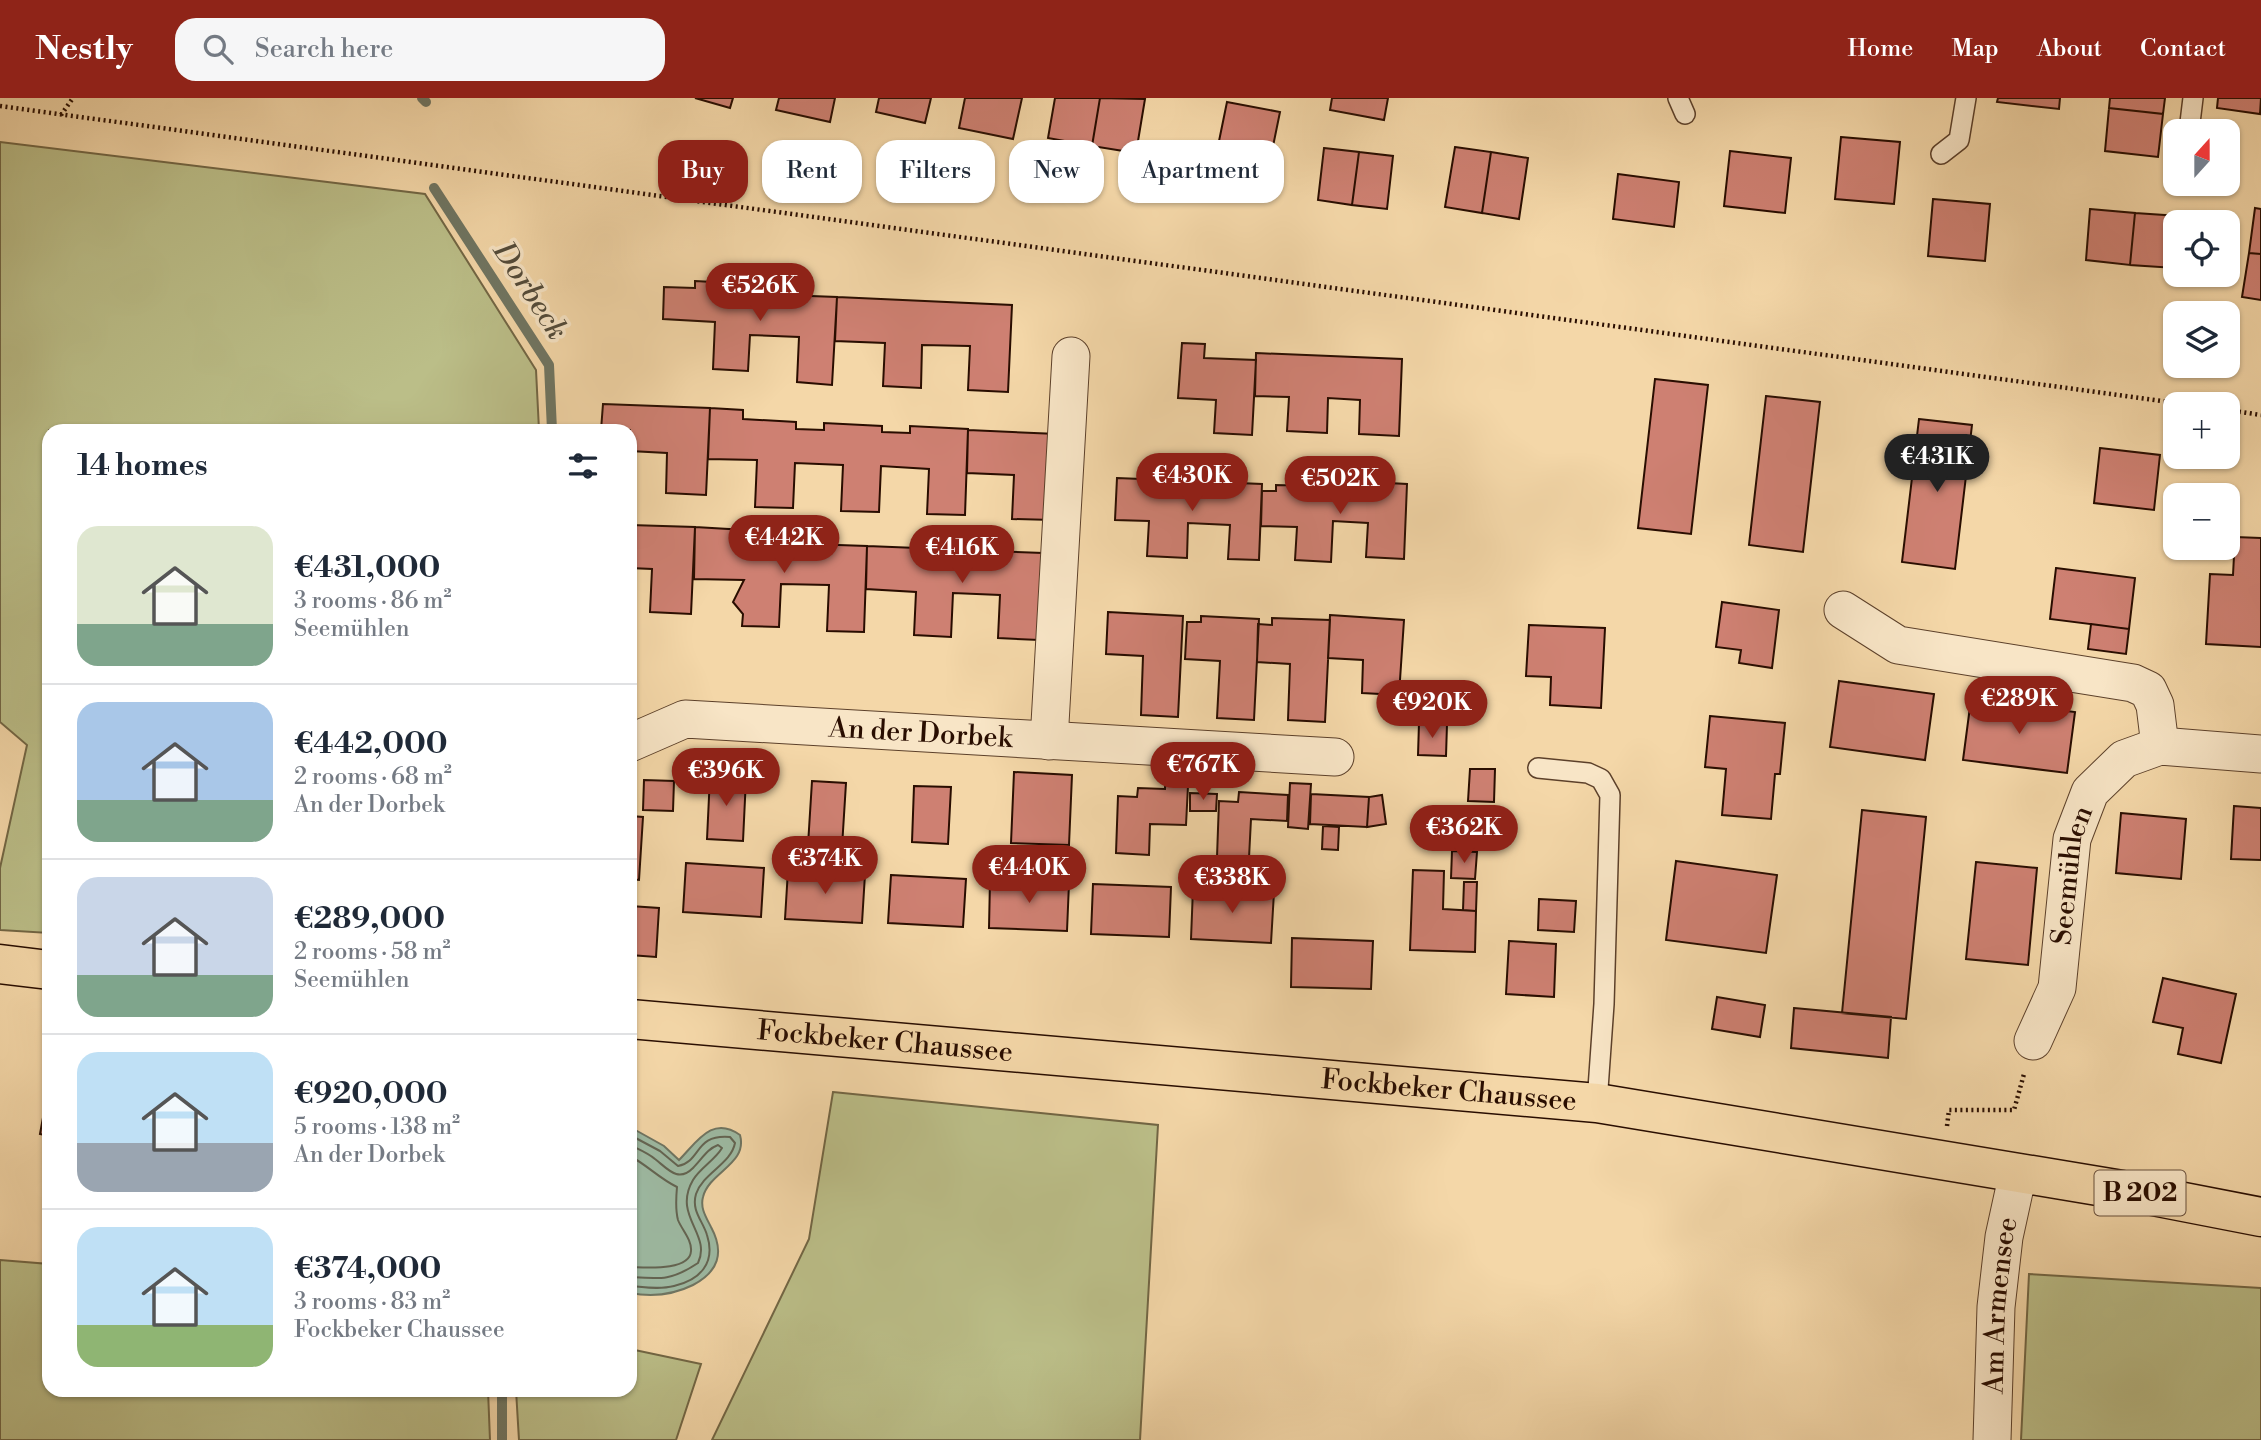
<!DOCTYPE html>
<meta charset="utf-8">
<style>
:root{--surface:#fff;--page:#f6f6f7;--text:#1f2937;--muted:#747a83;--line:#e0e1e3;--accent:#8f2418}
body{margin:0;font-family:"Libre Bodoni",serif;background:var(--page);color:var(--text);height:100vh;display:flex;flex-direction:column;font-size:26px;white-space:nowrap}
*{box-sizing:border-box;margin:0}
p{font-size:23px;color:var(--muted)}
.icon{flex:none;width:38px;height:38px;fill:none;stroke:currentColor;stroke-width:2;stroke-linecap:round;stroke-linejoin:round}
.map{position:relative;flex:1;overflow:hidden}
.details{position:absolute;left:42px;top:326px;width:595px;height:973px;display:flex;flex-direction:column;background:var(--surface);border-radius:21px;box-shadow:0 2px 5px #0004}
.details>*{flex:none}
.banner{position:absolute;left:658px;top:42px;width:665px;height:63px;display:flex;gap:14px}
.needle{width:46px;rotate:21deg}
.tools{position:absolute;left:2163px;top:21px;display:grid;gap:14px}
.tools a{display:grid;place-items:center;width:77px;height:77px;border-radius:14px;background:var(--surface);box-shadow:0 2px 5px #0004;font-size:35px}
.price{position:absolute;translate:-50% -60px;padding:0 16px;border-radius:24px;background:var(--accent);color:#fff;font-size:23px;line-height:46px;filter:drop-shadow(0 2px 4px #0008)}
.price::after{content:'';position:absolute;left:50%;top:42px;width:21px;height:16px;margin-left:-10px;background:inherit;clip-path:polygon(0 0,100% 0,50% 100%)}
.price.active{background:#222;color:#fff}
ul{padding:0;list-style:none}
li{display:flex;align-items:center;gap:21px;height:175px;padding:0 35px}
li+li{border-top:2px solid var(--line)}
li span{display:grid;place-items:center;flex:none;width:196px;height:140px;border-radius:21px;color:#555}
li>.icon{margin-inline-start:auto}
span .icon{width:84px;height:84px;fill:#fffc;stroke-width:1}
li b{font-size:30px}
h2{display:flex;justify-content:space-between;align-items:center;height:84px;padding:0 35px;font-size:30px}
.chip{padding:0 24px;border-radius:21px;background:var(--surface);box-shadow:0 2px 5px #0004;font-size:24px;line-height:63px}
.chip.active{background:var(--accent);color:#fff}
header{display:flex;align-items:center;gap:42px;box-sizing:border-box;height:98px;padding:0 35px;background:var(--accent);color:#fff}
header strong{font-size:33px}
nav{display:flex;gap:38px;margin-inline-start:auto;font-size:24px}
.search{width:490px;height:63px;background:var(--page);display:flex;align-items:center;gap:18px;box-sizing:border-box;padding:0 24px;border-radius:21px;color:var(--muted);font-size:26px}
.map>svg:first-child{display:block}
</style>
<header>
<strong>Nestly</strong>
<div class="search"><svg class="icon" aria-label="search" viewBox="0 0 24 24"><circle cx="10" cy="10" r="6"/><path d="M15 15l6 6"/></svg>Search here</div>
<nav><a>Home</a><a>Map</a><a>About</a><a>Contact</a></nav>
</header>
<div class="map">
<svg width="2261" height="1342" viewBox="0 0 2261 1342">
<rect width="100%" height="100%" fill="#f4d7a8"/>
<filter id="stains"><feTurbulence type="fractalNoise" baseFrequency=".00286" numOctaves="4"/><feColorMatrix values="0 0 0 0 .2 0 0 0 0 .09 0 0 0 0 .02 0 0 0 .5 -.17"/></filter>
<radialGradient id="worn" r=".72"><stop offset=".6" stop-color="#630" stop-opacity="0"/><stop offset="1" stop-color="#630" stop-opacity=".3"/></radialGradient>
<!-- green -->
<path fill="#bbbe88" stroke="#726644" stroke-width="2" d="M0 44 425 96 536 272 539 332H49V835L0 832V770L27 647 0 624Z
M833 994 1158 1027 1140 1342H712L809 1141Z
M0 1162 49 1166V1292H488L490 1342H0Z
M2029 1176 2261 1190V1342H2021Z
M630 1251 701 1266 676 1342H519L516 1292H630Z"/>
<!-- water -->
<path fill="#9dbaa3" stroke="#6f7562" stroke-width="2" d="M630 1029 664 1048 679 1062C697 1044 712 1017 740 1037 748 1066 709 1074 703 1099 700 1110 706 1119 711 1129 725 1155 718 1174 693 1187 673 1197 652 1199 630 1195Z"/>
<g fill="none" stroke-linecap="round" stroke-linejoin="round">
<!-- shore -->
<path stroke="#636452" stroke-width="2" d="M630 1037 660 1053 678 1068C702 1063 694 1036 730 1039L735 1045C731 1066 703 1075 696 1096 691 1113 703 1123 707 1137 716 1165 700 1182 674 1188 659 1192 644 1189 630 1188
M630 1047C638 1051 648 1055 655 1061 668 1071 678 1085 693 1070 702 1061 707 1051 718 1047L722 1050C715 1062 700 1070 693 1082 672 1118 712 1136 698 1165 671 1183 660 1181 630 1179
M630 1058C647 1067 660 1081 677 1089 676 1100 675 1111 678 1122 682 1132 692 1142 691 1153 690 1174 642 1169 630 1169"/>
<!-- stream -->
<path stroke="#6f7562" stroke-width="10" d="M422 0 426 4
M434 90 549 267 552 332
M502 1292V1342"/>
</g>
<!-- building -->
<path fill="#ce8072" stroke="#290d00" stroke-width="2" d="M695 0H733L730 10Z
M779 0H835L830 24 776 12Z
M879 0H931L925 25 876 14Z
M965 0H1022L1013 41 959 30Z
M1055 0H1100L1092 48 1048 40Z
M1100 0 1145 1 1136 55 1092 48Z
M1332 0H1388L1384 22 1330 12Z
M1998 0H2060L2059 11 1997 4Z
M2110 0H2165L2163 16 2109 10Z
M2218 0H2261L2260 16 2217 10Z
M1227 4 1280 14 1271 58 1218 48Z
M2109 10 2163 16 2158 59 2105 53Z
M1841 39 1900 44 1894 106 1835 101Z
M1218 48 1271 58 1263 102 1210 92Z
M1455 49 1491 54 1482 115 1445 109Z
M1324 50 1359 54 1352 107 1318 102Z
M1730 53 1791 60 1785 115 1724 108Z
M1359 54 1393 58 1387 111 1352 107Z
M1491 54 1528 60 1519 121 1482 115Z
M1618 76 1679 84 1674 129 1613 121Z
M1933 101 1990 106 1985 163 1928 158Z
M2255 110 2261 111V156L2249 155Z
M2090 111 2135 115 2130 167 2086 162Z
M2135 115 2179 118V124H2175V170L2130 167Z
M2249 155 2261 156V202L2242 199Z
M695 183 784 188V197L837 199 832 287 797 284 799 239 750 237 748 273 713 271 715 224 663 221 664 189 695 190Z
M837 199 1012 207 1008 294 968 292 970 248 922 247 921 290 883 288 885 245 835 243Z
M1182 245 1205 246 1204 260 1256 262 1252 337 1214 335 1216 302 1178 300Z
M1256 255 1402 261 1399 338 1359 336 1360 302 1328 300 1327 335 1287 333 1289 299 1255 298Z
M1655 281 1708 287 1691 436 1638 430Z
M1766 298 1820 304 1803 454 1749 447Z
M603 306 710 310 706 397 666 395 667 355 630 353V332H601Z
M710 310 743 312V321L796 324V331L824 332V325L882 328V334L910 335V328L968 331 965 417 927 416 929 371 881 368 879 414 841 413 843 367 795 365 793 410 755 409 757 362 708 361Z
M1919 321 1972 327 1955 471 1902 464Z
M968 332 1057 336 1053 422 1012 421 1014 377 967 375Z
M2228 336 2233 337 2229 368 2201 365 2202 359H2228Z
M2100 350 2160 357 2154 412 2094 405Z
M1117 380 1262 386 1259 462 1228 461 1230 427 1188 425 1187 460 1147 458 1149 423 1115 422Z
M1349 383 1407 386 1404 461 1366 459 1368 425 1333 423 1331 464 1295 462 1297 429 1261 428 1262 393H1276V387L1349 389Z
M630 427 695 429 691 516 650 514 652 471 630 470Z
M695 429 745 432V441L782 443V450L809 452V446L867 448 864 534 827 533 829 487 781 486 779 529 742 528 743 516 733 504 744 482 694 481Z
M2235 439 2261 440V549L2206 546 2210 476 2233 477Z
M867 448 1043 455 1039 542 998 540 1000 497 953 495 951 539 914 537 916 494 866 491Z
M2056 470 2135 480 2129 531 2050 521Z
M1722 504 1779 512 1772 570 1739 565 1741 552 1716 549Z
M1108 514 1183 518 1178 619 1141 617 1143 558 1106 556Z
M1330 517 1404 522 1399 597 1362 595 1363 562 1328 560Z
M1201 518 1259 521 1254 622 1217 620 1220 563 1185 561 1187 524H1201Z
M1272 520 1330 522 1325 624 1288 622 1290 566 1257 564 1258 526 1272 527Z
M2091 526 2129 531 2126 556 2088 551Z
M1529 527 1605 530 1601 610 1550 607 1551 579 1526 578Z
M1839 583 1934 596 1925 662 1830 649Z
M1971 601 2075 614 2067 675 1963 662Z
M1710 618 1785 625 1780 676H1775L1771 721 1722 717 1726 671 1705 669Z
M1419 625 1447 626 1446 658 1418 657Z
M1166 667 1189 668 1186 727 1150 726 1149 757 1116 755 1118 698 1137 699 1138 690 1165 691Z
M1470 671H1495L1494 704 1468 703Z
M1014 674 1072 677 1069 747 1011 745Z
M710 678 746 680 743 743 707 741Z
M644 682 674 683 673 713 643 712Z
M812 683 846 685 842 749 808 747Z
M1290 685 1311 686 1308 731 1288 729Z
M914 688 951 689 948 746 912 744Z
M1239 694 1288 697 1287 723 1251 721 1249 760 1217 759 1219 703 1238 704Z
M1190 695 1217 696 1216 713H1190Z
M1311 696 1369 699 1367 729 1310 726Z
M1382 697 1386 726 1367 729 1369 699Z
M2234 708 2261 710V762L2231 761Z
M1862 712 1926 719 1906 921 1842 915Z
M2121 715 2186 721 2181 781 2116 775Z
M630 718 643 719 639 782 630 781Z
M1323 728 1339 729 1338 752 1322 751Z
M1452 753 1477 754 1475 781 1451 780Z
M1676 763 1777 777 1766 855 1666 842Z
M1976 764 2037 770 2028 867 1966 861Z
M686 765 764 770 761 819 683 814Z
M788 772 865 776 862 825 785 821Z
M1413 772 1444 773 1443 811 1476 813 1475 854 1410 852Z
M891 777 966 781 963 829 888 825Z
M990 782 1069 785 1067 833 989 830Z
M1464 784H1477L1476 813 1463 812Z
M1093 786 1171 789 1169 839 1091 836Z
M1193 790 1274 794 1271 845 1191 841Z
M1539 801 1576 803 1574 834 1538 832Z
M630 808 659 810 656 859 630 857Z
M1292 840 1373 843 1371 891 1291 889Z
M1509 843 1556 846 1554 899 1506 896Z
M2163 880 2236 896 2221 965 2178 956 2183 930 2153 924Z
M1717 899 1765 907 1760 939 1712 931Z
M1794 910 1891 919 1888 960 1791 950Z
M49 987V1038L40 1036Z"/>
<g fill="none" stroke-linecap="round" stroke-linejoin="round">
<!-- service casing -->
<g stroke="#5c402a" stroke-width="22">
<path id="service" d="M1678 0 1685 16
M2189 33 2193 0
M1941 56 1959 42 1966 0
M1538 670 1588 675 1601 681 1610 697 1604 906 1597 1005"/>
</g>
<!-- minor casing -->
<g stroke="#5c402a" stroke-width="39">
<g id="minor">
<path d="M1843 512 1898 547 2133 585 2148 592 2155 607 2160 648"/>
<path d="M1049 643 1071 258"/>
<path id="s1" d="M630 645 685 621 1335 659"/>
<path id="s2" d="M2033 943 2057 890 2072 741 2090 694 2124 661 2160 648 2261 656"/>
<path id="s3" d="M1992 1342 1996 1209 2004 1139 2018 1075"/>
</g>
</g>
<!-- primary casing -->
<g stroke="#290d00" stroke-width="41">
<g id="primary">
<path d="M0 866 49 872"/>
<path id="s4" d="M630 921 1597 1005 2122 1092 2261 1119"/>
</g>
</g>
<!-- path -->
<path stroke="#290d00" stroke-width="4.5" stroke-dasharray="2 3.5" stroke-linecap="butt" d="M0 8 2184 306
M61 17 73 0
M2228 312 2261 317
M1947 1028 1949 1012H2014L2024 976"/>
<!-- service -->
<use href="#service" stroke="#f8e5c6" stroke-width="19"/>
<!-- minor -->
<use href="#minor" stroke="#f8e5c6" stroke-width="37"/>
<!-- primary -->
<use href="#primary" stroke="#f4d7a8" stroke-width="38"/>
</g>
<g text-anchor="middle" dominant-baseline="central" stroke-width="7" stroke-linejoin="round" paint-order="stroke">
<!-- shield labels -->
<rect fill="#f8e5c6" stroke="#674e3b" stroke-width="2" x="2094.5" y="1072.5" width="91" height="45" rx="5"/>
<g font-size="26" font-weight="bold" fill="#290d00">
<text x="2140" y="1095">B 202</text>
</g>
<!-- street labels -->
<g font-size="28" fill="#290d00" stroke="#f8e5c6">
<text stroke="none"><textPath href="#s1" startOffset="296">An der Dorbek</textPath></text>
<text stroke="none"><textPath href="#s2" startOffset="172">Seemühlen</textPath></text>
<text stroke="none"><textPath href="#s4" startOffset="256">Fockbeker Chaussee</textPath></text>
<text stroke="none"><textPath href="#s4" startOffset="822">Fockbeker Chaussee</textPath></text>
<text stroke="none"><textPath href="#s3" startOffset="135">Am Armensee</textPath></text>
</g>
<!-- water labels -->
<g font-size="30" font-style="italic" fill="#524a39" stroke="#f8e5c6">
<text transform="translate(530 193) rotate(57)">Dorbeck</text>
</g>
</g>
<rect width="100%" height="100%" filter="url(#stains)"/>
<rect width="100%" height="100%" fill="url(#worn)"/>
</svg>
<div class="tools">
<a><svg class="needle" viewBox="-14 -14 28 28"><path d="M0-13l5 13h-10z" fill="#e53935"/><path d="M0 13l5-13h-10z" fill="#747a83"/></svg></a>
<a><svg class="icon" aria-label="locate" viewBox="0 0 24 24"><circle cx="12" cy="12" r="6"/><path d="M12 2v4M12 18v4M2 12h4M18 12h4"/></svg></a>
<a><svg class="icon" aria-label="layers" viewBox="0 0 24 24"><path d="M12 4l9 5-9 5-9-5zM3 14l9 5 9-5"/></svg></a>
<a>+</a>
<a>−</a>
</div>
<b class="price" style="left:760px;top:225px">€526K</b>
<b class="price active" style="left:1937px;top:396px">€431K</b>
<b class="price" style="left:1192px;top:415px">€430K</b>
<b class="price" style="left:1340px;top:418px">€502K</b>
<b class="price" style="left:784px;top:477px">€442K</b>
<b class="price" style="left:962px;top:487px">€416K</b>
<b class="price" style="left:2019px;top:638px">€289K</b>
<b class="price" style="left:1432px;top:642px">€920K</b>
<b class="price" style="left:1203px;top:704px">€767K</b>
<b class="price" style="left:726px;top:710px">€396K</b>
<b class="price" style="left:1464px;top:767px">€362K</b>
<b class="price" style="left:825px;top:798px">€374K</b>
<b class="price" style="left:1029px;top:807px">€440K</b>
<b class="price" style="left:1232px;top:817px">€338K</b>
<div class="banner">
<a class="chip active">Buy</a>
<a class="chip">Rent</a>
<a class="chip">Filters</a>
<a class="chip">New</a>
<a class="chip">Apartment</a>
</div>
<section class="details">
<h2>14 homes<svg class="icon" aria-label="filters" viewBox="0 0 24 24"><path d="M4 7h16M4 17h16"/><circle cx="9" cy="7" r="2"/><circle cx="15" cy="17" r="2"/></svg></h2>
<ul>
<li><span style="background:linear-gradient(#dfe7d0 70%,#7fa58c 0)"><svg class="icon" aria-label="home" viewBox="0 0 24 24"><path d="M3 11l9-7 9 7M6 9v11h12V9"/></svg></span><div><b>€431,000</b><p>3 rooms · 86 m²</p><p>Seemühlen</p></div></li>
<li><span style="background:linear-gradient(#a9c7e8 70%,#7fa58c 0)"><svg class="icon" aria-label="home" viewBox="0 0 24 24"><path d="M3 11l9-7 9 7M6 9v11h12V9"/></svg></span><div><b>€442,000</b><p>2 rooms · 68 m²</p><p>An der Dorbek</p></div></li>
<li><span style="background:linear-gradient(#c9d6e8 70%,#7fa58c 0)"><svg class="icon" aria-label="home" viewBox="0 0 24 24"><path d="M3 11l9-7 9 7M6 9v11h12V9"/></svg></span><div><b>€289,000</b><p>2 rooms · 58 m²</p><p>Seemühlen</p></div></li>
<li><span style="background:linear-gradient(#bfe0f5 65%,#9aa5b1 0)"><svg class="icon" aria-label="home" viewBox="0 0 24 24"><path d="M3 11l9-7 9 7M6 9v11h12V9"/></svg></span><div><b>€920,000</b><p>5 rooms · 138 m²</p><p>An der Dorbek</p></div></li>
<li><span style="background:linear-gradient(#bfe0f5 70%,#8fb573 0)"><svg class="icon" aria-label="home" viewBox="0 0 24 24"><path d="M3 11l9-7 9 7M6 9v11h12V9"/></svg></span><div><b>€374,000</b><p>3 rooms · 83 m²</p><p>Fockbeker Chaussee</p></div></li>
</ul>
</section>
</div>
